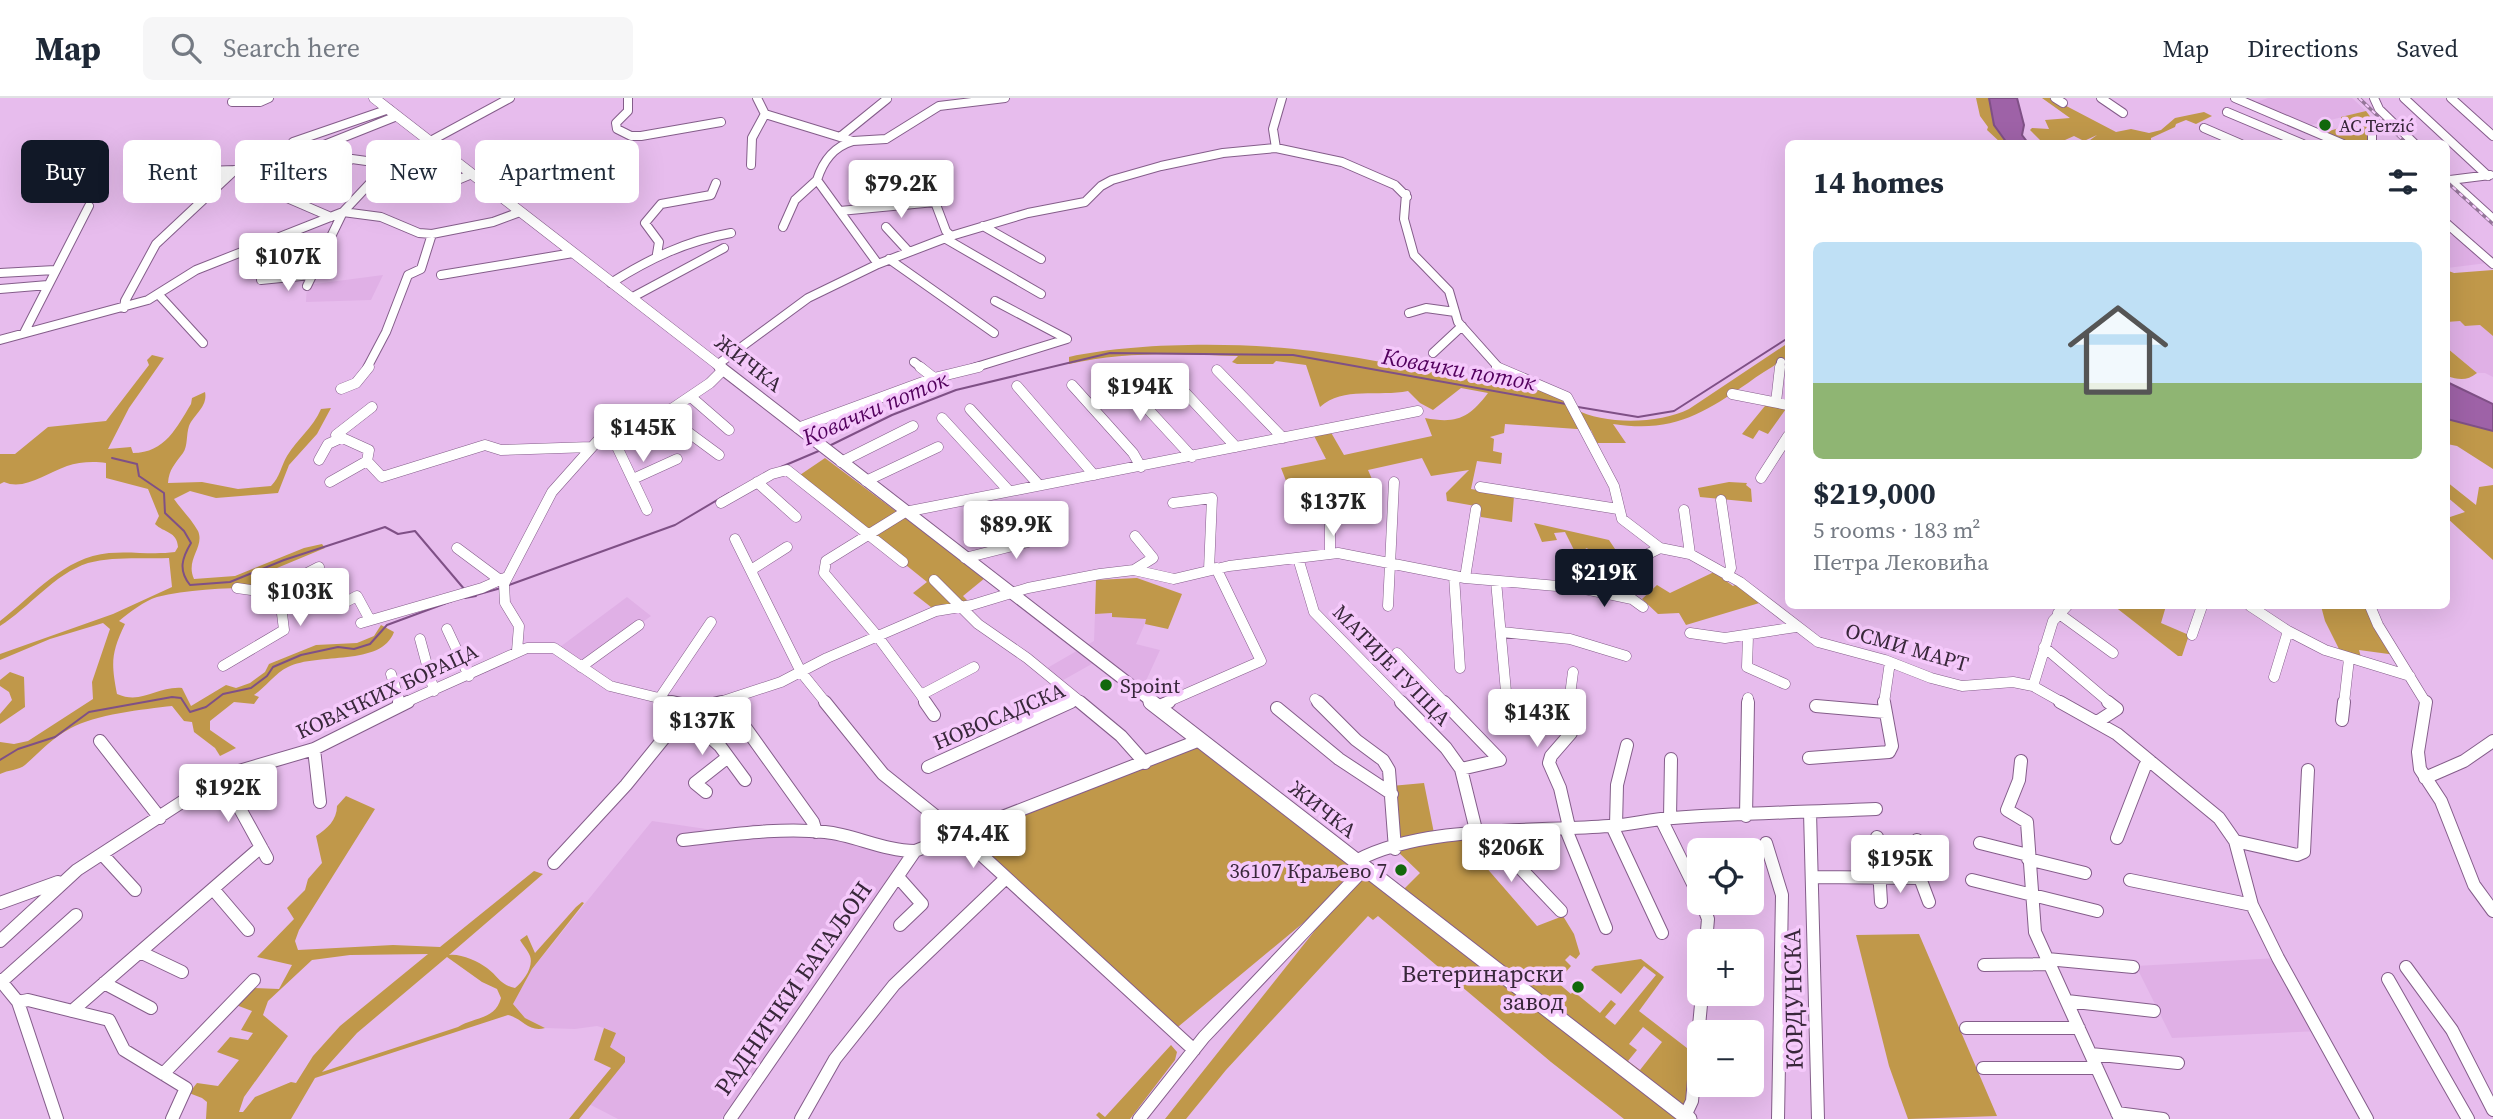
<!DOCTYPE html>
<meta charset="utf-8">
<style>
:root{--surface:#fff;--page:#f6f6f7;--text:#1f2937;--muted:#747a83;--line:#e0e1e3;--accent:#111827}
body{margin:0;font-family:"Source Serif 4",serif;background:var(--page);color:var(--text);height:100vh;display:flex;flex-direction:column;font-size:26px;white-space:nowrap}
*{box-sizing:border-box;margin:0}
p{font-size:23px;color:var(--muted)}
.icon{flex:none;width:38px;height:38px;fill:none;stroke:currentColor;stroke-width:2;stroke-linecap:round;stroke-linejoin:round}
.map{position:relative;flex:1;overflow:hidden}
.sheet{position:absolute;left:1785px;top:42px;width:665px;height:469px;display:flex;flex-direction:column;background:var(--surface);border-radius:10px;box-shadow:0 7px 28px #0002}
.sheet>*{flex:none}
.hud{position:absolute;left:21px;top:42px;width:665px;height:63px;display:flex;gap:14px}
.controls{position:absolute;left:1687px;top:740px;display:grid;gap:14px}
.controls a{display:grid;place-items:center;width:77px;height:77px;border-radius:10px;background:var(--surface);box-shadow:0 7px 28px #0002;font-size:35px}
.price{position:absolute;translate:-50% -60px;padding:0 16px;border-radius:7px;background:#fff;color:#222;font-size:23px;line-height:46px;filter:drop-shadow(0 2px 4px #0008)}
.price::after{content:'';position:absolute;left:50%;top:42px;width:21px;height:16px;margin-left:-10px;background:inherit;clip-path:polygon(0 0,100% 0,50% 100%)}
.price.on{background:var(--accent);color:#fff}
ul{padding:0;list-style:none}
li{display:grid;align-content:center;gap:14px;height:371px;padding:0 28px}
li span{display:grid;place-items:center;height:217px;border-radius:10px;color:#555}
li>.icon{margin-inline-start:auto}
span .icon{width:126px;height:126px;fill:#fffc;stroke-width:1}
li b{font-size:30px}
h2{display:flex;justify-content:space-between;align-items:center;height:84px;padding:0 28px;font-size:30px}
.pill{padding:0 24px;border-radius:10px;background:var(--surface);box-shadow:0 7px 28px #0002;font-size:24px;line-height:63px}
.pill.on{background:var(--accent);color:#fff}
header{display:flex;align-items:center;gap:42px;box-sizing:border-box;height:98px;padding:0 35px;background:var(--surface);border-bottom:2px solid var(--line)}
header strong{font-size:33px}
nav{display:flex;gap:38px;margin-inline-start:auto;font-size:24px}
.search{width:490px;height:63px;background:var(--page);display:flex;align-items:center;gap:18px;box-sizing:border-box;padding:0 24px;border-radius:10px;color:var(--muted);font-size:26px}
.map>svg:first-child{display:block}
</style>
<header>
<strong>Map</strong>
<div class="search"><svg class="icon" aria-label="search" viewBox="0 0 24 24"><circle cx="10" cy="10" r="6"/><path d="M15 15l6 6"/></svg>Search here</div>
<nav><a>Map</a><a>Directions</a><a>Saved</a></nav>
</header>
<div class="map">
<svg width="2493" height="1021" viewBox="0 0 2493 1021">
<rect width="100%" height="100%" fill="#e7bced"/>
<!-- built -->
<path fill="#e0b0e6" d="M2268 0H2352L2366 13 2303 29 2251 6Z
M2455 137 2487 165 2447 170V138Z
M383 177 371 202 306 204 307 187Z
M2460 223 2465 228 2480 227 2493 238V279L2485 275H2477L2447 250V224Z
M627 499 651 518 581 569 556 552Z
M1113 515V519L1147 521 1136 546 1160 552 1140 596 1097 563 1058 585 1042 573 1094 543 1095 516Z
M652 723 740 736 753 726 803 733 908 759 721 1021H618L589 1006 620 970 625 959 610 950V932L597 928 575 931 545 930 525 920 513 906 532 871Z
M2278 860 2320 933 2172 940 2136 868Z"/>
<!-- green -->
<path fill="#c0984a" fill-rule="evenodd" d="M1976 0H1989L1994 27 2007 45H2001L1987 32 1988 29 1980 18Z
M2042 0H2051L2116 34 2131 31 2149 35 2161 32 2175 20 2204 14 2212 18 2196 26 2186 22 2176 26 2175 29 2151 40V44L2157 45H2133L2116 42 2111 45H2086L2097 37 2084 43 2074 38 2065 42 2068 44 2064 45H2043L2030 32 2032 30 2049 31 2045 22 2070 20Z
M2366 13 2372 21 2371 45H2346L2323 35 2342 29 2341 19Z
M2446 172 2454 175 2493 172V238L2480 227 2465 228 2460 223 2447 224Z
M1788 245V258C1775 268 1761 275 1748 285 1701 317 1672 335 1613 326L1626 345H1597L1591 332 1505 326 1504 335 1490 339 1494 341 1493 353 1502 355 1501 366 1477 363 1471 391 1514 398 1512 424 1481 419V409L1447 403 1446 395 1469 372 1431 378 1422 360 1368 372 1375 388 1303 401 1290 393 1281 370 1326 361 1312 334 1329 331 1344 357 1432 338 1425 320C1457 326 1469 320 1488 295L1461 290 1433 312 1420 305 1408 293C1379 299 1343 288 1320 309L1306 267 1276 263 1273 266H1237L1232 264 1238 258C1181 256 1125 253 1069 266V259C1137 244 1243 244 1313 253 1372 261 1432 274 1491 285 1510 289 1530 288 1549 293 1558 295 1566 306 1575 311 1604 327 1659 326 1689 311Z
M2447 250 2477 275C2467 283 2459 282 2447 278Z
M152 257 164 260 129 310 108 351 131 349 133 355C165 355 177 329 191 306L192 300 205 294C208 309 194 316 189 328 186 337 188 348 183 355 175 366 169 371 168 385L202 384 238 391 271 388C280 379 281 368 287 358 297 341 313 330 321 311L331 310 317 336 289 367 278 395 216 400 190 393 174 401C181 411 192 422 198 433 205 449 185 461 194 481L235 478 304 450 322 446 325 450 265 475 257 482 273 489C238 490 191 490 157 499 144 503 130 514 119 523L125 526C111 555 111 565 117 596 142 607 157 588 182 590L191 608 226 587 236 590 250 585 265 574 269 566 316 547 357 545 374 538 381 527 394 534C381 569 318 554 288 569 275 575 266 589 254 597L259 599 254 606 234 604 210 623V632L236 650 220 658 215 650 194 634 192 624 184 623 172 608C144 611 94 617 71 630 51 641 42 652 25 667 19 672 8 672 0 676V644L14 646 28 643 93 601 92 584 110 531 103 525 50 541 0 562V556L113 516 172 489 169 460C143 461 113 458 88 465 54 476 29 510 0 528V523C34 497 64 459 109 455 131 453 153 457 175 454L178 449C177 433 164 435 155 426L159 418 148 391 106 380V365C94 363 78 364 67 368 47 375 24 393 4 384L0 386V356H15L48 329 106 323 149 267 147 262Z
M1769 303 1788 308 1768 336 1759 332 1753 341 1742 336Z
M2446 321 2493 333V371L2457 348 2447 346Z
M825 360 985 480 963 498 972 507 936 513 913 495 927 484 797 379Z
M1729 384 1747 385 1746 387 1751 391 1752 404 1700 399 1698 390Z
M2447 384 2476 407 2479 389 2493 387V462L2447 420 2465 414 2447 399Z
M1534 425 1609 442 1615 451 1596 462 1587 450 1576 456 1565 434 1554 435 1557 442 1542 444Z
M1714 474 1733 488 1740 484 1766 503 1686 527 1679 515 1658 516 1642 501 1657 487 1670 495Z
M1137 480 1182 496 1168 531 1145 526 1146 521 1112 519V515L1095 516 1096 482Z
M2114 508H2166L2161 525 2189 537 2182 558H2178Z
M2321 508H2370L2396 557 2359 552 2363 566 2343 559 2325 523Z
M10 574 24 579 25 609 0 626V616L12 602 9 594 0 588V582Z
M1200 642 1399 796 1420 775 1395 751 1391 688 1424 685 1435 740 1458 737 1537 828 1563 818 1574 836 1580 856 1576 861 1570 857 1565 862 1571 868 1557 884 1571 896 1573 893 1600 915 1611 902 1616 906 1605 919 1615 927 1656 877 1644 868 1621 896 1591 872 1595 868 1641 861 1664 879 1639 913 1696 957 1689 1021H1624L1551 964 1378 818 1373 822 1368 818 1226 972 1186 1021H1165L1355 782 1173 933 957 735ZM1643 929 1662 944 1640 972 1628 963 1637 952 1629 946Z
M346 698 375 711 299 832 295 843 298 852 393 847 440 849 534 773 543 776 449 857C459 855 478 863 487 870 498 878 500 887 515 890 523 884 534 869 530 858 528 853 523 847 520 842L527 837 535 855 576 809 582 804 584 805 532 871 513 906 525 920 545 930C529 935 522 920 508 917L315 980 291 1021H206L207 1004 202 1000 189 995 197 985 218 988 239 962 217 954 230 939 248 942 253 935 241 932 252 913 236 907 252 890 279 891 292 867 257 859 294 821 287 810 305 792 308 781 322 765 316 738C327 731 337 722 337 708ZM428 856 340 928 313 958 296 985 291 984 255 999 243 1014H239L244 999 288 938 263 917 268 903 312 862 350 857ZM447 859 482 884 497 891 501 900C495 922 476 918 458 929L322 974 357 935Z
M1919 836 1997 1018 1908 1021 1889 968 1856 837Z
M604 930 616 935 610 949 625 959V964L579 1021H569L611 970 594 962Z
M1171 947 1177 954 1175 962 1130 1021H1100L1096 1017 1099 1014 1105 1019Z"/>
<!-- water -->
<path fill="#9e62a7" stroke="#7f5086" stroke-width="2" d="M1989 0H2017L2024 27 2022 37 2028 45H2007L1994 27Z
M2447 284 2493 306V333L2447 321Z"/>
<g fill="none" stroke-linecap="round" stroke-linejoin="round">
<!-- stream -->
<path stroke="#7f5086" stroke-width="2" d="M1578 309 1638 319 1674 313 1788 240
M829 348 892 317 956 292 1110 255 1293 257 1566 306
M112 360 137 366 139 378 164 395 165 415 184 433 191 445C182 460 178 472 190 487L230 484 284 462 385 429 398 436 415 433 465 492
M781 369 821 352
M509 487 675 427 729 395
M476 497 501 490
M465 500 476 498
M0 662 18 651 55 639 89 614 172 599 181 600 190 614 206 609 223 596 251 590 267 578 273 569 301 557 338 549 354 551 370 546 387 527 452 503"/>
<!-- minor-far2 casing -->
<g stroke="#845d8a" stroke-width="10">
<path id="minor-far2" d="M628 0V13L616 25 617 31 631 38H641L721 24
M757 0 765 16 853 43 886 41 939 8 1005 0
M2055 0 2063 5
M2101 0 2123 15
M2235 0 2343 46
M2374 0 2379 11 2415 46
M2404 0 2488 78
M2451 0 2493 38
M232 4H260L269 0
M2227 14 2303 46
M2372 24V46
M2204 30 2241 46
M840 39 887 1
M293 44 389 11
M1276 50 1273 31 1282 0
M304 55 397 18
M751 67 752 40 765 16
M174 74 235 72
M185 82 227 79
M817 82 878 166
M817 82C823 63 833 49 853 43
M2450 82 2493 121
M2450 82 2490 77
M382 94 453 60
M1406 96 1404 121 1414 157 1449 193 1458 224 1499 270
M419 98 472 76
M840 113 935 104 946 133 951 138
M343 114 381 119 419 135 432 136 493 124 520 114
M331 119 287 100 352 61 388 66
M2446 125 2493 166
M983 128 1041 161
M783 129 795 102 817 82
M886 129 909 154
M946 141 1041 196
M657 156 659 144 645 125 661 106 711 97 716 85
M889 161 994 235
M0 175 55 172
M441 177 573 155
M261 182 311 177
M611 185C649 161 686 143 731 135
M307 188 343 114
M0 191 48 187
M159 197 203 245
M631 200 724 150
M124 210 125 203 156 146 235 72
M1409 215 1426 210 1455 214
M24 235 89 108
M0 242 148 202 196 172 343 114 388 66 510 0
M1433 255 1462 228
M914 264 922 270
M717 267 808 200 878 166 951 138 1028 115 1085 104 1101 88 1112 82 1161 68 1223 55 1276 50 1342 64 1395 87 1407 99
M367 270 386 234 408 177 421 171 432 136
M973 270 1067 241 995 203
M1780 270 1781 264"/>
</g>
<!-- minor-far1 casing -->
<g stroke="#845d8a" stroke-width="11">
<path id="minor-far1" d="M920 269 934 280
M1497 269 1567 299 1614 388 1622 421 1660 450
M1111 271 1192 359
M1164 272 1236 349
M1217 272 1283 340
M1072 287 1133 355 1141 369
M1017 288 1094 377
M341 291 356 285 369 269
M1732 296 1788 307
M691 299 729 332
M1776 304 1780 269
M372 309 336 337 369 352 367 363 382 379 485 347 501 352 591 349
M970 311 1039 387
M662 315 719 357
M942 320 1009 393
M798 330 934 280 979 269
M610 334 647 412
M319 362 328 346 341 340
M841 364 913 328
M1761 380 1788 338
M633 381 677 361
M866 383 938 349
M330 384 367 363
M757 384 796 419
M1480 389 1618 411
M1721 402 1731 470 1727 478
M721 405 772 376 787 372 903 464
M1173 405 1212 400 1209 472
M1330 407V456
M1684 412 1690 456
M735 441 801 574 826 605
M457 450 500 482
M1660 450 1690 456 1740 484 1818 544 1885 562 1931 580 1962 588 2013 584 2033 588 2063 605
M965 460 1059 436
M1298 460 1314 514 1403 605
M751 472 787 449
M1134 472 1153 460 1135 438
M1454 478 1460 570
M1465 480 1476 411
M934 482 978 526 1027 560 1082 605
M1496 483 1507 605
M284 487 319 469
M237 490 258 493 279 491
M1580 490 1632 501 1643 509
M1388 508 1394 384
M2250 508 2288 533 2325 552 2410 578
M2370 508 2378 527 2426 605
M2058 515 2113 555
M361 525 482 490 507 479
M447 531 469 578
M1502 534 1570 541 1626 558
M1690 535 1725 540 1796 529
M2192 537 2202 508
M1748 538 1747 569 1785 586
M420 541 434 593
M2044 549 2110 605
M517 553 519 528 505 505 504 486 552 394 601 339 673 310 710 285 723 272
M1397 555 1445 605
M223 568 284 532 279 491 284 487 342 506 357 498 370 522
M581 569 639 527
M974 569 921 597 878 539 824 475 826 463 905 414 1418 313
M391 576 400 605
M2274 579 2288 533
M2033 588 2053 523 2067 508
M921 597 926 605
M659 601 711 524
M1315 601 1319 605
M404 605 527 550H554L610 588 679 605
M717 605 781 584 827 560 936 513 972 507 1028 490 1100 476 1134 472 1174 481 1229 468 1338 455 1465 480 1580 490 1660 450
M1067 605 1077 601
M1165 605 1261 563 1216 470
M1569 605 1573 574
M1748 605V600
M1884 605 1890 564
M2344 605 2349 561"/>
</g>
<!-- minor casing -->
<g stroke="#845d8a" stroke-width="14">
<path id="minor" d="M399 604 400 607
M672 604C690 608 704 610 722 604
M727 604 813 724 816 734
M825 604 883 676 963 740 1194 952
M925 604 934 617
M1080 604 1121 638 1145 665
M1318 604 1356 642 1383 662 1389 672 1395 751
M1401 604 1446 650 1461 671 1477 736
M1444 604 1500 662 1461 671
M1506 604 1507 610
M2060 604 2117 636 2219 720 2235 743 2252 807 2278 860 2367 1021
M2426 604 2418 654 2420 671 2441 703 2474 787 2493 813
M1816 608 1885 614
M1157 609 1169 604
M1277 610 1339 661 1392 696
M683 615 720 648 745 682
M2342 622 2344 604
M2097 624 2117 611 2108 604
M100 643 160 720
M314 651 320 704
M1809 660 1889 654 1892 648 1884 604
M2021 663 2019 682 2007 712 2027 724 2035 834 2120 1021
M928 669 1071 604
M222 678 267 760
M2425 680 2464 663 2493 643
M706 694 695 685 728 659
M1810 714 1818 1021
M1746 718 1748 604
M1670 720 1671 661
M1661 721 1699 798
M1616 727 1617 687 1627 647
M1612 728 1662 835
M1565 729 1606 830
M1569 729 1560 690 1549 665 1551 658 1571 635 1570 604
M1487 735 1561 813
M1877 739 1881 804
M2117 740 2145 668 2150 663
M683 742C730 737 778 729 825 734 855 737 884 753 915 753
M2235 743 2297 757 2304 754 2308 672
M1766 745 1782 797 1778 1021
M1980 745 2028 757
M102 756 135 792
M2028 761 2085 775
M1356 763C1422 727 1534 734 1609 728 1630 727 1651 721 1673 720 1740 715 1808 714 1876 711
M554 765 626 687 690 608
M898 779 922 806 900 827
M1813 779 1920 780 1917 742
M1920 780 1929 804
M1972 782 2097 813
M2130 782 2252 807
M213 791 248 832
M0 805 58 784
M1702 805 1708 821 1706 844
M0 843 77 772 222 678 314 651 408 604
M140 854 182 874
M2047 861 2133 869
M1984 867 2049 866
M2406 869 2452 932 2493 1012
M2388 881 2468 1021
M0 882 18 904 57 1021
M1 884 76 817
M104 885 151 910
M2067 903 2154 913
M18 904 28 902 109 922 124 952 186 990 172 1021
M72 913 261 749
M1966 930H2079
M2091 956 2178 965
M1983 970H2097
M163 976 254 882
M2117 1015 2163 1021
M1685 1018 1692 1003 1702 896
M730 1021 915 753 1200 642
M801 1021 835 961 894 887 1006 780
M1139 1021 1204 939 1365 770"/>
</g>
<!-- major-far2 casing -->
<g stroke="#845d8a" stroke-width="11">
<path id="major-far2" d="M374 0 722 270"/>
</g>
<!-- major-far1 casing -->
<g stroke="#845d8a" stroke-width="13">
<path id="major-far1" d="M720 269 1154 605"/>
</g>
<!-- major casing -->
<g stroke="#845d8a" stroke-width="17">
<path id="major" d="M1151 604 1689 1021"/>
</g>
<!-- minor-far2 -->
<use href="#minor-far2" stroke="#fff" stroke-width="8"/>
<!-- minor-far1 -->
<use href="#minor-far1" stroke="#fff" stroke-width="10"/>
<!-- minor -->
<use href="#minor" stroke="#fff" stroke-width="12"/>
<!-- major-far2 -->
<use href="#major-far2" stroke="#fff" stroke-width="10"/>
<!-- major-far1 -->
<use href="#major-far1" stroke="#fff" stroke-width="11"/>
<!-- major -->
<use href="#major" stroke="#fff" stroke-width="15"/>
<!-- rail casing -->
<g stroke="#957699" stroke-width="3.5">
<path id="rail" d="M2359 0 2407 46
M2446 83 2493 126"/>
</g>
<!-- rail -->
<use href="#rail" stroke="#f5c9fb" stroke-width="2" stroke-dasharray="4.5" stroke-linecap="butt"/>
</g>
<!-- markers -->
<g fill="#12680c" stroke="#f5c9fb" stroke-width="2.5">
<circle cx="2325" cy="27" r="7"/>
<circle cx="1106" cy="587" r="7"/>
<circle cx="1401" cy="772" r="7"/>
<circle cx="1578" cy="889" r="7"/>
</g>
<g text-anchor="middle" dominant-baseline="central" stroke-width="7" stroke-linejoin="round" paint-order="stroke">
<!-- far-poi labels -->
<g font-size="18" fill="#38273a" stroke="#f5c9fb" text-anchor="start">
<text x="2339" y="27">AC Terzić</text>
</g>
<!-- street labels -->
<g font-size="21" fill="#38273a" stroke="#f5c9fb">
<text transform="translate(749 265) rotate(38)">ЖИЧКА</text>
<text transform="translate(1907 549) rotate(16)">ОСМИ МАРТ</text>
<text transform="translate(1392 567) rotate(46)">МАТИЈЕ ГУПЦА</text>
<text transform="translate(387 593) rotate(-25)">КОВАЧКИХ БОРАЦА</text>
<text transform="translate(999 618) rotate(-23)">НОВОСАДСКА</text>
<text transform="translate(1323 711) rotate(38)">ЖИЧКА</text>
</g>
<!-- poi labels -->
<g font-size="21" fill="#38273a" stroke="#f5c9fb" text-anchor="start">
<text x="1120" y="587">Spoint</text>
<text x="1387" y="772" text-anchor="end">36107 Краљево 7</text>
</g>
<!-- water labels -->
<g font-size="23" font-style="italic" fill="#52005d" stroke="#f5c9fb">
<text transform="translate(1459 271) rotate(10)">Ковачки поток</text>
<text transform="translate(875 310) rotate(-23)">Ковачки поток</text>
</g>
<!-- near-poi labels -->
<g font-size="24" fill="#38273a" stroke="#f5c9fb" text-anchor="end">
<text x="1564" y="875">Ветеринарски<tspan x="1564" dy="28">завод</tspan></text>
</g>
<!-- near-street labels -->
<g font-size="24" fill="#38273a" stroke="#f5c9fb">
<text transform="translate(793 890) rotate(-55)">РАДНИЧКИ БАТАЉОН</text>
<text transform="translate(1793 901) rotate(-91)">КОРДУНСКА</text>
</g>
</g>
</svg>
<div class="controls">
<a><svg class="icon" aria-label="locate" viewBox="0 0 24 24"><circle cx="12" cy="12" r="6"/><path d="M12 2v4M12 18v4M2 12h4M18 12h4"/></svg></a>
<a>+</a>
<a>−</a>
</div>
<b class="price" style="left:901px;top:122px">$79.2K</b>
<b class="price" style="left:288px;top:195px">$107K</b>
<b class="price" style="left:1140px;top:325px">$194K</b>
<b class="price" style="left:643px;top:366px">$145K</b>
<b class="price" style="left:1333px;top:440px">$137K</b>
<b class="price" style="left:1016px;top:463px">$89.9K</b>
<b class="price on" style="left:1604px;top:511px">$219K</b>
<b class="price" style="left:300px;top:530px">$103K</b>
<b class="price" style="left:1537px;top:651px">$143K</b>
<b class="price" style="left:702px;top:659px">$137K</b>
<b class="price" style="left:228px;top:726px">$192K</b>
<b class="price" style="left:973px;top:772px">$74.4K</b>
<b class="price" style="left:1511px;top:786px">$206K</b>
<b class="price" style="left:1900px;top:797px">$195K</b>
<div class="hud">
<a class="pill on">Buy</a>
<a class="pill">Rent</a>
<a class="pill">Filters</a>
<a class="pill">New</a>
<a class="pill">Apartment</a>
</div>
<section class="sheet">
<h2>14 homes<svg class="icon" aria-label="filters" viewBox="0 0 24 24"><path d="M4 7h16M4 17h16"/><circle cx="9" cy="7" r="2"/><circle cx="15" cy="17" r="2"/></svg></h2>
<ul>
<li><span style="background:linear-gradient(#bfe0f5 65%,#8fb573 0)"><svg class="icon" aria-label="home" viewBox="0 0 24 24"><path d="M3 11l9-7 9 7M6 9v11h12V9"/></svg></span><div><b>$219,000</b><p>5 rooms · 183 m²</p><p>Петра Лековића</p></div></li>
</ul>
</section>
</div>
